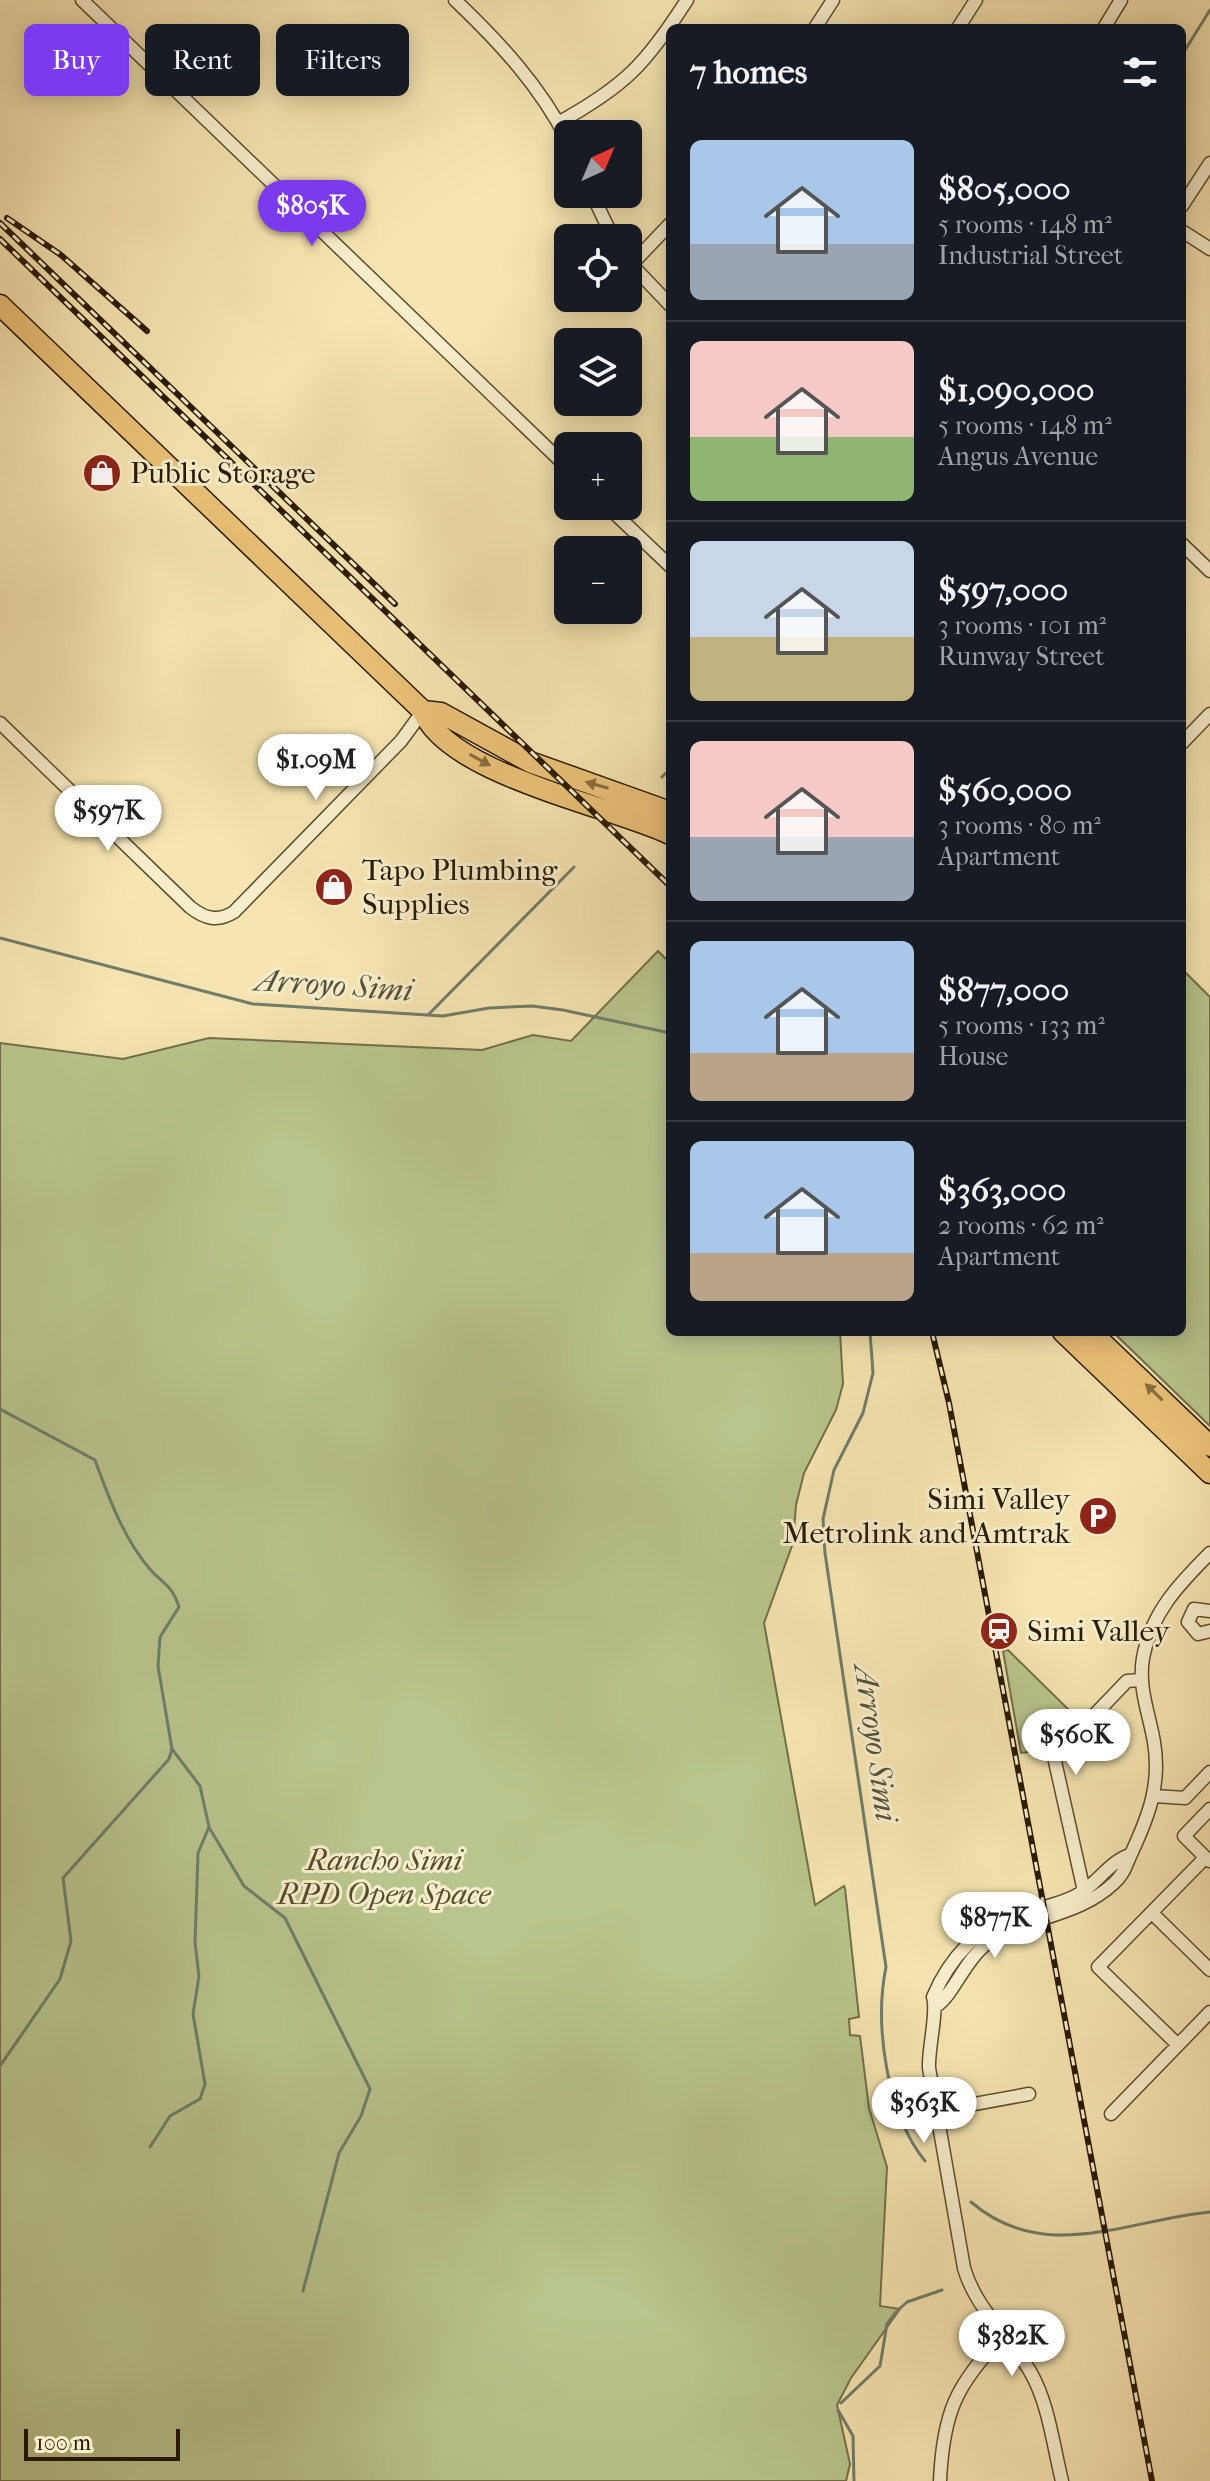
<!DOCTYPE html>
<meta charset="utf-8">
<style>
:root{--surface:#171b24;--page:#242831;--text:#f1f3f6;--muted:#9ea1a6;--line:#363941;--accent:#7c3aed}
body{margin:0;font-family:"IM FELL French Canon",serif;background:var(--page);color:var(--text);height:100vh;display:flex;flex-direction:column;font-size:30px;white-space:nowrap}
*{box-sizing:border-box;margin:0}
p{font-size:26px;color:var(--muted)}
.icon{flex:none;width:44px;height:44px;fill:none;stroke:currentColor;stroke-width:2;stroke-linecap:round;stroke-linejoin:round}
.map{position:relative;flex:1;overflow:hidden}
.details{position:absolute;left:666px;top:24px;width:520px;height:1312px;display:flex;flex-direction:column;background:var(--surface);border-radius:12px;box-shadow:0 4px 20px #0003}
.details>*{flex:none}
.top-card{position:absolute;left:24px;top:24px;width:522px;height:72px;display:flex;gap:16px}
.needle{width:52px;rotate:44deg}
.fabs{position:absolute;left:554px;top:120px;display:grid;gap:16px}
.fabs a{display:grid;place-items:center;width:88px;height:88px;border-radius:12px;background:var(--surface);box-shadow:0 4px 20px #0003;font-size:40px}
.scale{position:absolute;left:24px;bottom:20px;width:156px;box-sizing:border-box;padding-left:8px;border:4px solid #2a1a04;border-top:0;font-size:22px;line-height:28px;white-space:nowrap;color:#2a1a04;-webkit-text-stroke:6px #f9eecc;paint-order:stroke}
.price{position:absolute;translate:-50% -68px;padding:0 18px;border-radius:28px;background:#fff;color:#222;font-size:26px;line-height:52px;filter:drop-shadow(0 2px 4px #0008)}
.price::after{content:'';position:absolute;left:50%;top:48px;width:24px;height:18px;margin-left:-12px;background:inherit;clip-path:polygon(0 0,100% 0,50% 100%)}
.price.selected{background:var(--accent);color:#fff}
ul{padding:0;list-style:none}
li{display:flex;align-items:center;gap:24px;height:200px;padding:0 24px}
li+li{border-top:2px solid var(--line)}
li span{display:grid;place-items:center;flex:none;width:224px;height:160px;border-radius:12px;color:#555}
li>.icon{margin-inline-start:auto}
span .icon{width:96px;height:96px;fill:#fffc;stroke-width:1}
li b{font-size:34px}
h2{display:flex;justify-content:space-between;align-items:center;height:96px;padding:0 24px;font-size:34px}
.pill{padding:0 28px;border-radius:12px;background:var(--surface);box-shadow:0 4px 20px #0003;font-size:28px;line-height:72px}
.pill.selected{background:var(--accent);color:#fff}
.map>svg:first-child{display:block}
</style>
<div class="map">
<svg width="1210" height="2481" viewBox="0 0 1210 2481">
<rect width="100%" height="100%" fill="#f6e5b1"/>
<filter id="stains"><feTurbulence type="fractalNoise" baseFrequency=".0025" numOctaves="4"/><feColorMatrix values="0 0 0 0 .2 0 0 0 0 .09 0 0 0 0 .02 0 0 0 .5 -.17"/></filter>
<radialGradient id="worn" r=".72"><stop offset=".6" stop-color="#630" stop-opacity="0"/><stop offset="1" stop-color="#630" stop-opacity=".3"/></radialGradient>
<!-- green -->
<path fill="#b9c58e" stroke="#727049" stroke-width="2" d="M658 951 670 963V1332H840L843 1384 836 1410 804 1473 796 1505 793 1543 764 1623 815 1905 844 1886 845 1888 859 2017 849 2019 850 2035 860 2036 869 2108 887 2167 880 2306 900 2309 851 2378 837 2405 850 2464 846 2481H0V1043L123 1059 209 1038 482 1050 533 1035 571 1041Z
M1182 969 1210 997V1426L1113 1332H1182Z
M1008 1650 1073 1714 1037 1751 1021 1753 1003 1651Z"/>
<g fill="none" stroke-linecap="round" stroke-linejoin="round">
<!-- stream -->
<path stroke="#6f7d6b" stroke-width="3" d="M1182 55 1210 10
M662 777 670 769
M0 938 253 1004 443 1016 489 1008 532 1006 563 1010 670 1033
M428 1015 574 867
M870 1332 873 1373 863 1413 834 1470 823 1519 825 1553 886 1967C874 2026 887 2114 925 2161
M0 1409 95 1460C108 1496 124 1539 149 1568 163 1585 171 1583 179 1607L160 1637 158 1666 172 1749 200 1786 209 1827 198 1853 195 1943 199 1976 193 2014 205 2084 200 2099 170 2116 150 2147
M210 1829 244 1886 285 1918 370 2089 361 2116 339 2153 303 2291
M0 2066 60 1979 71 1941 63 1878 169 1759 172 1749
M971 2202C1044 2265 1127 2220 1210 2212
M841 2403 880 2366 887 2324 897 2311 907 2302 942 2290
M838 2410 853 2436 854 2481"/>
<!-- street casing -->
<g stroke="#5d4d2f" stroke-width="15">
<path id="street" d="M82 0 568 468
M455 0C500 43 540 86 568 141
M815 28 833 0
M958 28 976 0
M1104 28 1121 0
M558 123C625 86 646 64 687 0
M592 194 613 238
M1182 206 1210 163
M1182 231 1210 249
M628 261 670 305
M631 265 670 224
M607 506 670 566
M1182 544 1210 571
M0 723 190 907C205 919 218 922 234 912L401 741 423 711
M1182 743 1210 714
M1210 1611 1194 1609 1188 1622 1198 1634 1210 1631
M1154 1796 1185 1798 1210 1772
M1209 1861 1184 1836 1210 1809
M1084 1891 1054 1757 1127 1681 1141 1680
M1152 1913 1210 1970
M936 2006C953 1996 964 1960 989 1942 1029 1916 1078 1917 1114 1883 1125 1873 1126 1864 1132 1852 1149 1815 1161 1784 1154 1742 1149 1713 1138 1688 1143 1658 1151 1613 1179 1584 1210 1553
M1178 2045 1098 1967 1205 1858
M936 2111 1029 2094
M1111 2114 1210 2012
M940 2481C943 2413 956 2384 1003 2336
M1062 2481C1053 2445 1049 2405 1031 2373 1010 2336 976 2310 964 2268L929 2068C928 2048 938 2012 933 1997 949 1959 978 1926 1018 1914 1038 1908 1059 1905 1077 1895 1096 1885 1110 1861 1130 1855"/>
</g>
<!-- primary casing -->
<g stroke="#2a1a04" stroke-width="23">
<path id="primary" d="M0 305 423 711C447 774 611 806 670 834
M423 711 441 713 530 762 670 812
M1063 1332 1210 1473
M1091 1332 1210 1446"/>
</g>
<!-- street -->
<use href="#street" stroke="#f9eecc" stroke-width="12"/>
<!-- primary -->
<use href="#primary" stroke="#ebc278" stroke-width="20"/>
<!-- rail casing -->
<g stroke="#2a1a04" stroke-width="6">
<path id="rail" d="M7 218 61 255 147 331
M0 223 395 604
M0 239 670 886
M932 1332 949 1403 1152 2481"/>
</g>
<!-- rail -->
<use href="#rail" stroke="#f9eecc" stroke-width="3" stroke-dasharray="9" stroke-linecap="butt"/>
</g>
<!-- one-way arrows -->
<defs><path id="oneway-solid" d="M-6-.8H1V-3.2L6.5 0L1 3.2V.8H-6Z" transform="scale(2)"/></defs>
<g fill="#8a6e3e">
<use href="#oneway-solid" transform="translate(480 760) rotate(29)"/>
<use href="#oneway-solid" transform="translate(597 785) rotate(-164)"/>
<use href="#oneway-solid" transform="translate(1154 1392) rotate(-136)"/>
</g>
<!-- icons -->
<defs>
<g id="shop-disc" transform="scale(2)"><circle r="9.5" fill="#8f2418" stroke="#f9eecc"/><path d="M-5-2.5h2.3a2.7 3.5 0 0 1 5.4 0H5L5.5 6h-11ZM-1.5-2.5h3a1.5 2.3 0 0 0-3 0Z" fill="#fff"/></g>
<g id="parking-disc" transform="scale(2)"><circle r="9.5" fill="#8f2418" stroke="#f9eecc"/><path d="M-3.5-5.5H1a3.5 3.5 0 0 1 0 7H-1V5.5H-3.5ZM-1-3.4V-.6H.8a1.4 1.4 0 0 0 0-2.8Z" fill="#fff"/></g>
<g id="station-disc" transform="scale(2)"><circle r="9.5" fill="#8f2418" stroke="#f9eecc"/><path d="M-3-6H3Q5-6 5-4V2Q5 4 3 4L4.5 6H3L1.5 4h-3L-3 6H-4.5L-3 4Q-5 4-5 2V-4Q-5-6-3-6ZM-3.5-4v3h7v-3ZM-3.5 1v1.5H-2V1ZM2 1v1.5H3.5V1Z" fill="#fff"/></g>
</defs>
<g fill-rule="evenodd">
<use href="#shop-disc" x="102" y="473"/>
<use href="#shop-disc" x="334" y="887"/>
<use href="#parking-disc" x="1098" y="1516"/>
<use href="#station-disc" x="999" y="1631"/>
</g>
<g text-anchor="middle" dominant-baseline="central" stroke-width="6" stroke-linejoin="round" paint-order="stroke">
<!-- poi labels -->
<g font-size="30" fill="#2a1a04" stroke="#f9eecc" text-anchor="start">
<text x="130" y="473">Public Storage</text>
<text x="362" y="870">Tapo Plumbing<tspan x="362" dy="34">Supplies</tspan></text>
<text x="1070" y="1499" text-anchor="end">Simi Valley<tspan x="1070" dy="34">Metrolink and Amtrak</tspan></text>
<text x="1027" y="1631">Simi Valley</text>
</g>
<!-- park labels -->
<g font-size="30" font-style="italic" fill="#554d2d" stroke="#f9eecc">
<text x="384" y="1860">Rancho Simi<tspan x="384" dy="34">RPD Open Space</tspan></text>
</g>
<!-- water labels -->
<g font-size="32" font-style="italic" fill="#525440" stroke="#f9eecc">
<text transform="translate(334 985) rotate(4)">Arroyo Simi</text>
<text transform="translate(876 1743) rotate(82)">Arroyo Simi</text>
</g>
</g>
<rect width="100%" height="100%" filter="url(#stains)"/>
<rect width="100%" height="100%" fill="url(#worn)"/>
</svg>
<div class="fabs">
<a><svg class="needle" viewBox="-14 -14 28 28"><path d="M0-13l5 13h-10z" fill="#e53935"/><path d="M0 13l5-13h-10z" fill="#9ea1a6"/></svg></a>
<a><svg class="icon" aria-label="locate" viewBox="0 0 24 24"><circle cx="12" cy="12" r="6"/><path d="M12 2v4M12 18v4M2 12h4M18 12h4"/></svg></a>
<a><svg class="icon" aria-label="layers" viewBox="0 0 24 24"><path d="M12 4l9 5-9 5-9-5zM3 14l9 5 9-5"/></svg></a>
<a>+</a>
<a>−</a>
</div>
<div class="scale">100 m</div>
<b class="price selected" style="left:312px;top:248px">$805K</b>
<b class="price" style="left:316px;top:802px">$1.09M</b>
<b class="price" style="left:108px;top:853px">$597K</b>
<b class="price" style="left:1076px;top:1777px">$560K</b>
<b class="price" style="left:995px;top:1960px">$877K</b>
<b class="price" style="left:924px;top:2145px">$363K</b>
<b class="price" style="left:1012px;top:2378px">$382K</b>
<div class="top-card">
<a class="pill selected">Buy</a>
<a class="pill">Rent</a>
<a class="pill">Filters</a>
</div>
<section class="details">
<h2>7 homes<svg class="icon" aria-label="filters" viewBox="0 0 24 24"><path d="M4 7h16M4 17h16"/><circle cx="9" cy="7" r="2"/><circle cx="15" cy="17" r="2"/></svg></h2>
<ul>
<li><span style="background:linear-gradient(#a9c7e8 65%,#9aa5b1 0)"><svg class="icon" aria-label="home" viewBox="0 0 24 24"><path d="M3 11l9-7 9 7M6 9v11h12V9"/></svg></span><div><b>$805,000</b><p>5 rooms · 148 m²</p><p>Industrial Street</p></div></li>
<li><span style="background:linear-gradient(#f6c9c9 60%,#8fb573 0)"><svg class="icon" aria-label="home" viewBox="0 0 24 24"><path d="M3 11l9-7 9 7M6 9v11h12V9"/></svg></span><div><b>$1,090,000</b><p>5 rooms · 148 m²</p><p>Angus Avenue</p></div></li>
<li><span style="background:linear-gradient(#c9d6e8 60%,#c2b280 0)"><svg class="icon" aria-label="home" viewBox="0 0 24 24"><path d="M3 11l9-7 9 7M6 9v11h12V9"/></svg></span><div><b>$597,000</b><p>3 rooms · 101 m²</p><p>Runway Street</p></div></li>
<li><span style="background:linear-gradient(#f6c9c9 60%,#9aa5b1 0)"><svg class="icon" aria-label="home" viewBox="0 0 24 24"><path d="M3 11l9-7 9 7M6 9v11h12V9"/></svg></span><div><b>$560,000</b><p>3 rooms · 80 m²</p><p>Apartment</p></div></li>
<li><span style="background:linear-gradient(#a9c7e8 70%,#b9a48a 0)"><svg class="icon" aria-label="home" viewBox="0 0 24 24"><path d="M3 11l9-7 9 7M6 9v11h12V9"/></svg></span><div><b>$877,000</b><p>5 rooms · 133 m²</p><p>House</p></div></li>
<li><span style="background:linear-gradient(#a9c7e8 70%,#b9a48a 0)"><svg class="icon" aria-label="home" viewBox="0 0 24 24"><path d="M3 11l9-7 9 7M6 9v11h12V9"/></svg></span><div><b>$363,000</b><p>2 rooms · 62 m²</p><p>Apartment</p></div></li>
</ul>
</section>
</div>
